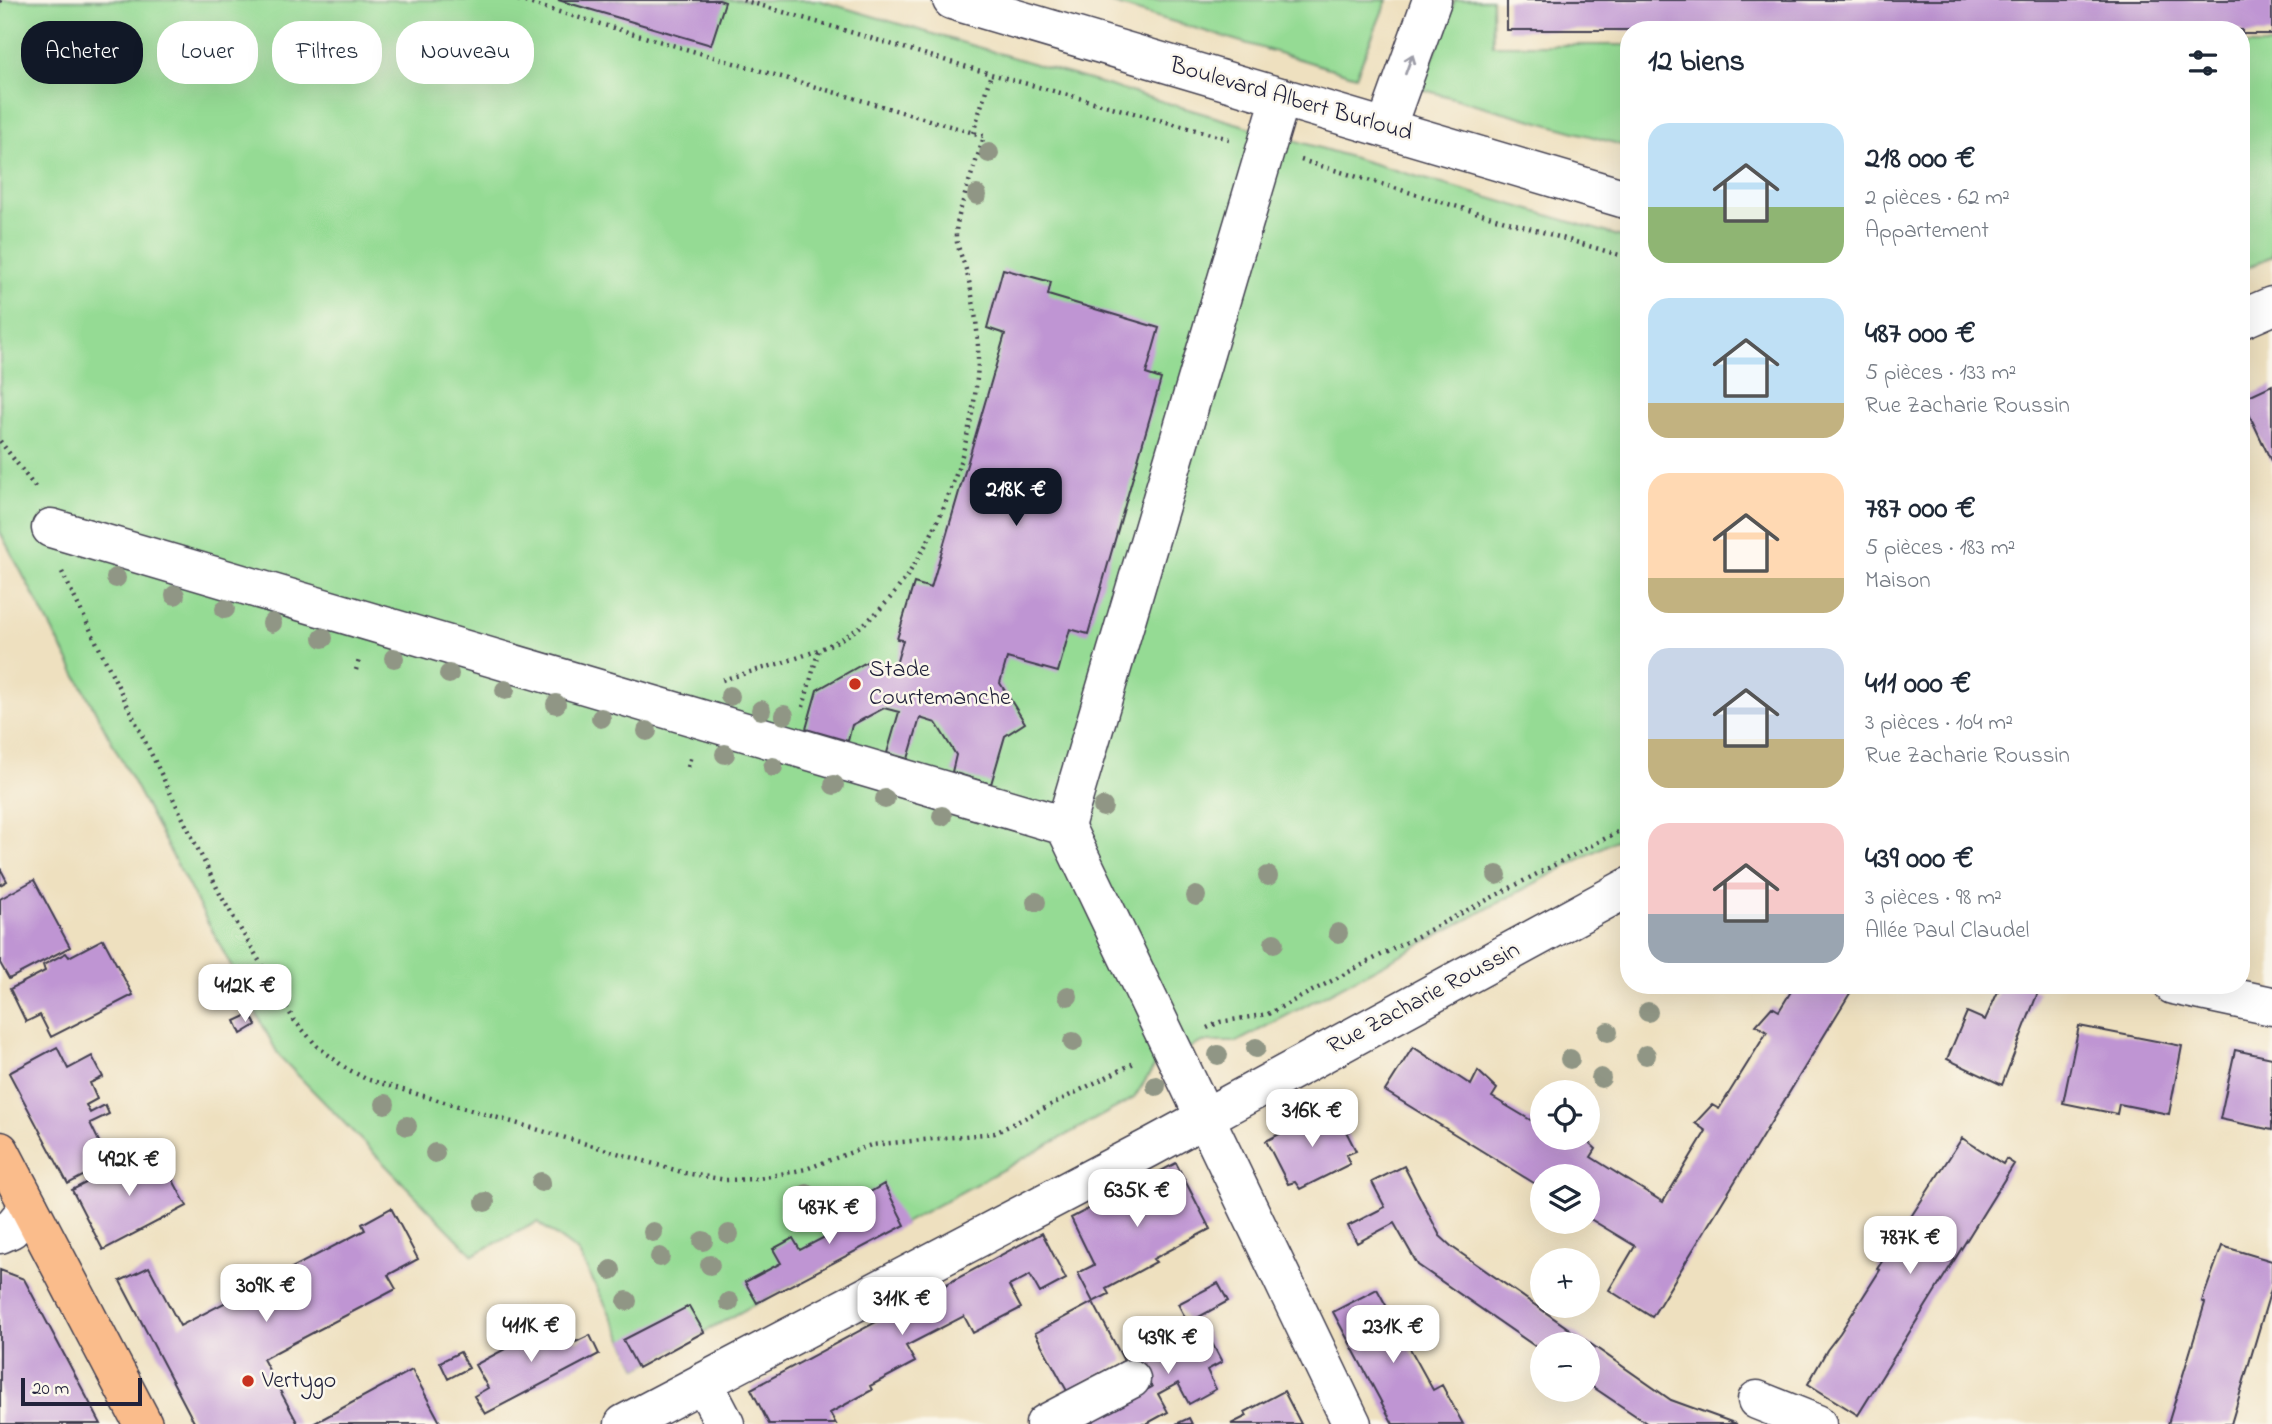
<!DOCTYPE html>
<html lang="fr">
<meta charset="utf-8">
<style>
:root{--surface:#fff;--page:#f2f2f3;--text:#1f2937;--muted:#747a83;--accent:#111827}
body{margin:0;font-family:"Indie Flower",sans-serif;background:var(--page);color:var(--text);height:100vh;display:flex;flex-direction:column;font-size:26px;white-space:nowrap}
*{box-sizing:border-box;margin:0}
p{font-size:23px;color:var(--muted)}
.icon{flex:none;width:38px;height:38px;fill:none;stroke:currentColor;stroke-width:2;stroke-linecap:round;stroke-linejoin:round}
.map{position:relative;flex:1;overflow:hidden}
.details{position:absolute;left:1620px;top:21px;width:630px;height:973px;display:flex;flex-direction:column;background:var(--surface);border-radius:28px;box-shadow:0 7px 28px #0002}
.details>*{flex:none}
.hud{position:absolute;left:21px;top:21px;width:665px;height:63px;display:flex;gap:14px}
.tools{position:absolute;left:1530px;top:1080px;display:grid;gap:14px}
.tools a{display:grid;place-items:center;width:70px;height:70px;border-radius:50%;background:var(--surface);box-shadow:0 7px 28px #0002;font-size:35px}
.scale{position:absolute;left:21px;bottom:18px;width:121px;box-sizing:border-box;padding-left:7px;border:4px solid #22223b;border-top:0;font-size:19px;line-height:24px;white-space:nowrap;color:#22223b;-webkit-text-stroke:5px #fbf7ec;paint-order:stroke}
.price{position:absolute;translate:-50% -60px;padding:0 16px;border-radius:14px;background:#fff;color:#222;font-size:23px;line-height:46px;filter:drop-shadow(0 2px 4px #0008)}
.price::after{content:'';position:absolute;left:50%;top:42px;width:21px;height:16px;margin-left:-10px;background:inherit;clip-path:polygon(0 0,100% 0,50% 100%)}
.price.on{background:var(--accent);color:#fff}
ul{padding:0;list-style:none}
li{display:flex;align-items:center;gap:21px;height:175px;padding:0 28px}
li span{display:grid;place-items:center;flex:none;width:196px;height:140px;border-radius:21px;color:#555}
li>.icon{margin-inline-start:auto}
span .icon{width:84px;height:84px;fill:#fffc;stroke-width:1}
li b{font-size:30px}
h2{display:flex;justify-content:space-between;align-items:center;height:84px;padding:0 28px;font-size:30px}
.tag{padding:0 24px;border-radius:28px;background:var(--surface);box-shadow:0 7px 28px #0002;font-size:24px;line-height:63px}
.tag.on{background:var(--accent);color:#fff}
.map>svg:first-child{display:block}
</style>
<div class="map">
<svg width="2272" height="1424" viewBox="0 0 2272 1424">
<rect width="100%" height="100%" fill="#fbf7ec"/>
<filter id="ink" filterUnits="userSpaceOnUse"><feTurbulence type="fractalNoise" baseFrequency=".0143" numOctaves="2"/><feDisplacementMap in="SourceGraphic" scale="14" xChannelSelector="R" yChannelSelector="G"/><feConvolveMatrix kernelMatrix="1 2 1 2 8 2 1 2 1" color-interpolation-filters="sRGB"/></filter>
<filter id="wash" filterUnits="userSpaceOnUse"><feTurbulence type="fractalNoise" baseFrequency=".00686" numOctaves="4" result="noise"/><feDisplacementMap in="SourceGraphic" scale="28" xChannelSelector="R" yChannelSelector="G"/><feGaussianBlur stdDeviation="1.57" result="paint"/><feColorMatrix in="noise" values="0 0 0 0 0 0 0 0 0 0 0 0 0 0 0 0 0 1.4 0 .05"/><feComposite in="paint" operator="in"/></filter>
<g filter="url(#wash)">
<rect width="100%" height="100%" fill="#eee0bf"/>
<!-- green -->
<path fill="#95db94" stroke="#5c7e68" stroke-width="2" d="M0 0H818L1629 239V833L1237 1042H1202L1156 1064 1134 1098 638 1368 578 1252 537 1222 473 1255 279 1056 0 532Z
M1100 0H1387L1356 76Z
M1455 0H1492L1493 45H1629V147L1421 89Z
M2242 45H2272V256L2242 270Z"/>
<g id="blocks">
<!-- building -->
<path fill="#bf95d3" d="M558 0H719L725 2 711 45Z
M1507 0H2272V34H2242V30H1507Z
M1003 269 1051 282 1048 295 1159 328 1146 374 1161 379 1088 634 1070 629 1058 672 1007 658 1000 683 1025 723 1005 736 991 784 952 772 956 755 936 723 920 718 908 759 887 753 899 712 884 708 852 725 848 741 806 729 817 690 870 660 895 668 903 640 897 639 914 583 931 588 1005 334 987 328Z
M2272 385V463L2242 399Z
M0 868 7 881 0 885Z
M34 880 70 947 9 979 0 963V899Z
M103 939 133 995 51 1037 40 1015 26 1022 10 989 45 971 43 965 66 953 69 957Z
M1795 985H1855L1652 1317 1609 1290 1635 1246 1587 1217V1176H1542V1188L1385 1091 1413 1047 1471 1085 1478 1071 1497 1089 1492 1097 1542 1127V1138H1558L1570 1145 1575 1138H1584L1596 1149 1591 1157 1663 1202 1706 1131 1695 1123 1712 1105 1719 1109 1767 1032 1756 1025 1772 1007 1779 1011Z
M2001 985H2023L2038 992 2002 1085 1947 1059 1967 1012 1985 1020Z
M250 1014 256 1025 241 1034 235 1021Z
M2079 1026 2182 1046 2169 1114 2119 1104 2117 1114 2063 1103Z
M57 1047 68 1069 92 1056 103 1077 90 1083 97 1099 86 1105 90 1113 105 1105 109 1114 90 1123 109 1162 68 1184 9 1073Z
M2235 1050 2272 1058V1130L2220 1119Z
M1333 1106 1356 1151 1346 1155 1350 1164 1300 1189 1295 1182 1288 1184 1266 1141Z
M1962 1138 2003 1164 2006 1159 2014 1164 1858 1415 1808 1384 1827 1350 1840 1333 1880 1270 1877 1269Z
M155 1147 187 1206 103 1250 72 1190Z
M1176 1163 1210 1229 1153 1259 1156 1262 1106 1289 1109 1294 1093 1302 1078 1273 1094 1265 1071 1218Z
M1404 1166 1440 1236 1452 1247 1671 1400 1737 1424H1648L1587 1383V1344H1542V1351L1418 1265 1394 1223 1357 1243 1348 1226 1385 1207 1372 1182Z
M884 1184 905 1225 757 1303 745 1282 781 1263 773 1249 793 1238 800 1250 865 1216 857 1200Z
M391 1208 418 1259 388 1275 396 1289 263 1359 298 1424H195L120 1281 149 1267 180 1326 365 1230 362 1224Z
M1042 1233 1066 1279 1040 1293 1030 1275 1009 1286 1021 1308 973 1333 964 1316 906 1346 915 1362 870 1386 872 1390 830 1413 836 1424H769L751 1389Z
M2222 1246 2272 1261V1286L2231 1424H2168L2205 1303 2202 1301Z
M0 1270 24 1279 101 1424H0Z
M1218 1283 1228 1301 1188 1323 1178 1304Z
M1377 1289 1433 1390 1442 1385 1463 1424H1393L1333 1312Z
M1093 1302 1124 1361 1067 1391 1035 1333Z
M689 1306 704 1332 638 1368 623 1340Z
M563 1318 576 1342 590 1335 599 1354 485 1414 474 1396 488 1388 475 1365Z
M1200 1320 1222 1362 1207 1370 1216 1389 1189 1404 1178 1383 1158 1394 1168 1412 1146 1424H1081L1152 1387 1134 1354Z
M460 1352 469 1368 448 1379 440 1362Z
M412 1370 441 1424H313Z
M1284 1391 1301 1424H1231L1247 1416 1245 1412Z
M1189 1418 1192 1424H1176Z"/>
</g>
</g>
<g filter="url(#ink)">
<use href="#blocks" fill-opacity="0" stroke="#413e4f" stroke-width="2"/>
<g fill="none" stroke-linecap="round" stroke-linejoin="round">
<!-- minor casing -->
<g stroke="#413e4f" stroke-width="41">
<path id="minor" d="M952 0 1629 200
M1281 97 1065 826 1352 1424
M1386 128 1432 0
M2242 319 2272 306
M51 528 1065 826
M2173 985 2272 1006
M0 1234 11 1229 29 1207
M703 1382 725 1424
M1757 1400 1817 1424
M624 1424 1149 1148 1629 887
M1045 1424 1131 1379"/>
</g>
<!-- major casing -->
<g stroke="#413e4f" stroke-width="41">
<path id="major" d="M0 1151 143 1424"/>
</g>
<!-- path -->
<path stroke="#413e4f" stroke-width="4.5" stroke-dasharray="2 5" stroke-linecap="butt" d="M518 0 984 136C978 158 957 212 956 232 955 244 964 261 967 273 973 297 977 321 978 346 981 436 928 587 848 635 810 658 761 668 719 681
M743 0 991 74 1229 139
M0 2 1 0
M973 133 991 74
M1301 160 1629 258
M0 441 38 491
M62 572 221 896 294 1020 317 1046 344 1067 366 1079 685 1173 726 1180 755 1179 806 1169 871 1145 995 1133 1136 1062
M356 670 359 660
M803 707 819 649
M688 767 691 755
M1207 1028 1220 1022 1268 1014 1629 826"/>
<!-- minor -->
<use href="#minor" stroke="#fff" stroke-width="38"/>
<!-- major -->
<use href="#major" stroke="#fabc8b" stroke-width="38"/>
</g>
<!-- trees -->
<g fill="#909685">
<circle cx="989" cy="153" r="10"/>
<circle cx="977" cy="195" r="10"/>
<circle cx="116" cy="578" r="10"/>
<circle cx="175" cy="595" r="10"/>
<circle cx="225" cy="609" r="10"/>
<circle cx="272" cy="623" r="10"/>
<circle cx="323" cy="638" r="10"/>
<circle cx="394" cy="658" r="10"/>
<circle cx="449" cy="674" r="10"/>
<circle cx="505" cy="690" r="10"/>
<circle cx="730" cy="696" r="10"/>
<circle cx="556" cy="704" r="10"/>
<circle cx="761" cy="710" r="10"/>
<circle cx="784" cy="715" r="10"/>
<circle cx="601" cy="718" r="10"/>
<circle cx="647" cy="731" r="10"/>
<circle cx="725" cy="754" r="10"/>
<circle cx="773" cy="767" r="10"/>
<circle cx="834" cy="785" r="10"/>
<circle cx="885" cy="799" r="10"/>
<circle cx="1103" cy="807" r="10"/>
<circle cx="942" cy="816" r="10"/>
<circle cx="1497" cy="875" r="10"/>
<circle cx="1268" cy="876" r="10"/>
<circle cx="1196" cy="896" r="10"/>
<circle cx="1036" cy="902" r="10"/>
<circle cx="1338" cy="933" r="10"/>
<circle cx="1274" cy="943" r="10"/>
<circle cx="1068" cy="996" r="10"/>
<circle cx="1648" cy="1012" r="10"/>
<circle cx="1608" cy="1032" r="10"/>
<circle cx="1073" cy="1042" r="10"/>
<circle cx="1256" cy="1048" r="10"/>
<circle cx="1218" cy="1055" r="10"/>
<circle cx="1646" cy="1055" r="10"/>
<circle cx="1570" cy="1059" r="10"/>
<circle cx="1601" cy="1078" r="10"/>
<circle cx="1156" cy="1086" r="10"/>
<circle cx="385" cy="1104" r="10"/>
<circle cx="407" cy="1126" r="10"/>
<circle cx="435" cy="1153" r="10"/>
<circle cx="541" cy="1182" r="10"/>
<circle cx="807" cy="1194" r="10"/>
<circle cx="485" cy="1202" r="10"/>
<circle cx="653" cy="1232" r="10"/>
<circle cx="729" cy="1234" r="10"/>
<circle cx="703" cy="1241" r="10"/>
<circle cx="660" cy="1257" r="10"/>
<circle cx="710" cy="1265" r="10"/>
<circle cx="611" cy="1270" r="10"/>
<circle cx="627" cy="1301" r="10"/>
<circle cx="729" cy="1302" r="10"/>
</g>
<!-- one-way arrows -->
<defs><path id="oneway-shaft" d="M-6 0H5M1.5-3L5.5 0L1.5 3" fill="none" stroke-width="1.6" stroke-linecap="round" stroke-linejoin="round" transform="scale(1.75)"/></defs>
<use stroke="#9c9ca7" href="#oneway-shaft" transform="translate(1409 64) rotate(-70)"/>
</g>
<!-- markers -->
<g fill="#c8321e" stroke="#fbf7ec" stroke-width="2.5">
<circle cx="855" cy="684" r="7"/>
<circle cx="248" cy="1381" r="7"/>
</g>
<g text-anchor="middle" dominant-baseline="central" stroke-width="5" stroke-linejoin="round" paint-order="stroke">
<!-- street labels -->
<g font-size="24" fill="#22223b" stroke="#fbf7ec">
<text transform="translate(1291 100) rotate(16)">Boulevard Albert Burloud</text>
<text transform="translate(1424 999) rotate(-28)">Rue Zacharie Roussin</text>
</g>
<!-- poi labels -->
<g font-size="24" fill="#22223b" stroke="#fbf7ec" text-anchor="start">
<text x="869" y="670">Stade<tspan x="869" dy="28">Courtemanche</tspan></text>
<text x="262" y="1381">Vertygo</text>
</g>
</g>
</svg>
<div class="tools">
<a><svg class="icon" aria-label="locate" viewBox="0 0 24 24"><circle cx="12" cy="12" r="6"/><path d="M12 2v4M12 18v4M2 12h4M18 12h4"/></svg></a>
<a><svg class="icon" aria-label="layers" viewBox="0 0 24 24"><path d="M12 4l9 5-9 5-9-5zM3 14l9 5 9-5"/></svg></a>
<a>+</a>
<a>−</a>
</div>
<div class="scale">20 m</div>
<b class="price on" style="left:1016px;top:528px">218K €</b>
<b class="price" style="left:245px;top:1024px">412K €</b>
<b class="price" style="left:1312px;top:1149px">316K €</b>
<b class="price" style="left:129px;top:1198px">492K €</b>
<b class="price" style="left:1137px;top:1229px">635K €</b>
<b class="price" style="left:829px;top:1246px">487K €</b>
<b class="price" style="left:1910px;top:1276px">787K €</b>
<b class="price" style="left:266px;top:1324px">309K €</b>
<b class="price" style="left:902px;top:1337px">311K €</b>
<b class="price" style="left:531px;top:1364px">411K €</b>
<b class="price" style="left:1393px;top:1365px">231K €</b>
<b class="price" style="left:1168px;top:1376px">439K €</b>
<div class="hud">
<a class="tag on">Acheter</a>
<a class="tag">Louer</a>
<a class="tag">Filtres</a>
<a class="tag">Nouveau</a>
</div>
<section class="details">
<h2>12 biens<svg class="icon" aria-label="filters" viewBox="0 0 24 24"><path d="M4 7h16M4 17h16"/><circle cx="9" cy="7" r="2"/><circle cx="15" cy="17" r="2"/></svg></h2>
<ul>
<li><span style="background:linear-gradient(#bfe0f5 60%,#8fb573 0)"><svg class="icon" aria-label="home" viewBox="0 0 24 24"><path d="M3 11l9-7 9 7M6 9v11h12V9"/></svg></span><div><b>218 000 €</b><p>2 pièces · 62 m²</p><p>Appartement</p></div></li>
<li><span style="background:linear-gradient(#bfe0f5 75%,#c2b280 0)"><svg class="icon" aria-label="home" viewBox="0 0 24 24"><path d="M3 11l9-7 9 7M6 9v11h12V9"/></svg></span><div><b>487 000 €</b><p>5 pièces · 133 m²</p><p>Rue Zacharie Roussin</p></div></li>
<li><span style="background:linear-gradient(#ffd9b3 75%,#c2b280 0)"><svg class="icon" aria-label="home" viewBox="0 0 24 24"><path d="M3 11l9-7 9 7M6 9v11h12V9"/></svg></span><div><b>787 000 €</b><p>5 pièces · 183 m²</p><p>Maison</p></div></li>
<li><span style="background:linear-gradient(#c9d6e8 65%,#c2b280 0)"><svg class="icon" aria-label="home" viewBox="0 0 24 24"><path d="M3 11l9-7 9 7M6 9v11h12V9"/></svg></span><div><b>411 000 €</b><p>3 pièces · 104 m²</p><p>Rue Zacharie Roussin</p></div></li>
<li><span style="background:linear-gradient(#f6c9c9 65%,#9aa5b1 0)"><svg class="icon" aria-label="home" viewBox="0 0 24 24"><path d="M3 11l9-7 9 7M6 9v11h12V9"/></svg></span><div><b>439 000 €</b><p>3 pièces · 98 m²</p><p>Allée Paul Claudel</p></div></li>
</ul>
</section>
</div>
